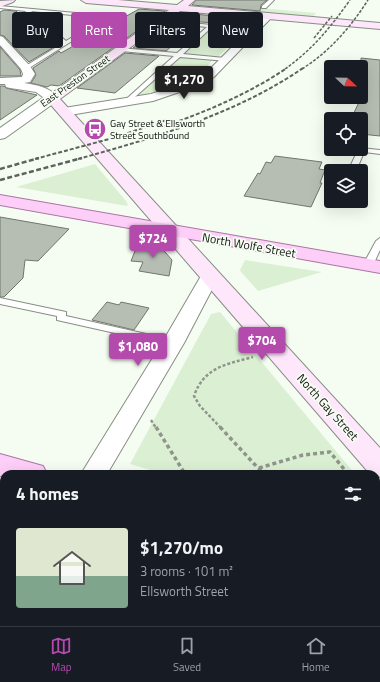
<!DOCTYPE html>
<meta charset="utf-8">
<style>
:root{--surface:#171b24;--page:#242831;--text:#f1f3f6;--muted:#9ea1a6;--line:#363941;--accent:#b34aac}
body{margin:0;font-family:"Titillium Web",sans-serif;background:var(--page);color:var(--text);height:100vh;display:flex;flex-direction:column;font-size:15px;white-space:nowrap}
*{box-sizing:border-box;margin:0}
p{font-size:13px;color:var(--muted)}
.icon{flex:none;width:22px;height:22px;fill:none;stroke:currentColor;stroke-width:2;stroke-linecap:round;stroke-linejoin:round}
.map{position:relative;flex:1;overflow:hidden}
.panel{position:absolute;left:0px;top:470px;width:380px;height:156px;display:flex;flex-direction:column;background:var(--surface);border-radius:12px 12px 0 0;box-shadow:0 4px 16px #0002}
.panel>*{flex:none}
.hud{position:absolute;left:12px;top:12px;width:356px;height:36px;display:flex;gap:8px}
.needle{width:26px;rotate:112deg}
.fabs{position:absolute;left:324px;top:60px;display:grid;gap:8px}
.fabs a{display:grid;place-items:center;width:44px;height:44px;border-radius:4px;background:var(--surface);box-shadow:0 4px 16px #0002;font-size:20px}
.price{position:absolute;translate:-50% -34px;padding:0 9px;border-radius:4px;background:var(--accent);color:#fff;font-size:13px;line-height:26px;filter:drop-shadow(0 1px 2px #0008)}
.price::after{content:'';position:absolute;left:50%;top:24px;width:12px;height:9px;margin-left:-6px;background:inherit;clip-path:polygon(0 0,100% 0,50% 100%)}
.price.selected{background:#222;color:#fff}
ul{padding:0;list-style:none}
li{display:flex;align-items:center;gap:12px;height:100px;padding:0 16px}
li span{display:grid;place-items:center;flex:none;width:112px;height:80px;border-radius:4px;color:#555}
li>.icon{margin-inline-start:auto}
span .icon{width:48px;height:48px;fill:#fffc;stroke-width:1}
li b{font-size:17px}
h2{display:flex;justify-content:space-between;align-items:center;height:48px;padding:0 16px;font-size:17px}
.chip{padding:0 14px;border-radius:4px;background:var(--surface);box-shadow:0 4px 16px #0002;font-size:14px;line-height:36px}
.chip.selected{background:var(--accent);color:#fff}
.tab-bar{display:flex;justify-content:space-around;align-items:center;height:56px;border-top:1px solid var(--line);background:var(--surface);font-size:11px;color:var(--muted)}
.tab-bar a{display:grid;justify-items:center;gap:2px}
.tab-bar .selected{color:var(--accent)}
.map>svg:first-child{display:block}
</style>
<div class="map">
<svg width="380" height="626" viewBox="0 0 380 626">
<rect width="100%" height="100%" fill="#f5fdf2"/>
<!-- green -->
<path fill="#dbf0d3" d="M203 3 316 13 312 18 195 8Z
M214 27 245 29 217 58 182 55Z
M179 57 213 60 198 76 194 78 153 93 136 96Z
M95 164 126 201 128 205 127 206 16 187Z
M245 260 322 272 258 291 241 272 240 270Z
M220 312 355 474H164L130 464 211 314Z"/>
<!-- building -->
<path fill="#b6beb4" stroke="#6f766c" d="M196 0H267L261 5 260 11 192 5Z
M139 9 165 11 59 86 51 85 47 87 31 83 36 75 33 68 59 51 61 53Z
M4 10 16 11 54 47 29 62 4 36 0 35V12Z
M180 13 253 19 246 25 171 20Z
M165 24 195 27 166 51 133 48Z
M0 47 20 70 21 76H0Z
M125 53 159 56 115 93 77 88Z
M361 58 380 60V136L361 134V119H351L361 98Z
M0 86H4L6 88 10 89 37 95 0 120Z
M275 156 322 162 319 169 325 170 320 183H322L311 207 244 196 258 173 260 174 266 162 271 163Z
M0 217 69 229 38 261 25 260 23 278 4 297H0Z
M139 241 159 245 172 260 169 276 139 271 143 262 131 261Z
M107 302 119 305 121 302 149 308 134 330 92 320Z"/>
<g fill="none" stroke-linecap="round" stroke-linejoin="round">
<!-- service casing -->
<g stroke="#878e84" stroke-width="2">
<path id="service" d="M269 0H274L266 8H262V6Z
M0 6 108 16 110 17 26 70 24 69V67L63 43 25 11 0 8ZM31 11 103 18 66 41Z
M158 20 255 29 257 30 255 31 212 27 183 54 225 58 227 59V61L180 57 127 104H123V102L174 56 121 51 118 49 119 48 177 53 207 27 160 22Z
M361 148 380 150V154L364 152 356 171H348L358 150Z
M380 238V250L373 265 371 267H365L363 265 376 241Z
M0 298 66 312V316L173 340 178 343 173 346 57 320V316L0 304Z"/>
</g>
<!-- minor casing -->
<g stroke="#878e84" stroke-width="2">
<path id="minor" d="M268 13 273 16 271 18 214 77 200 85 153 101 64 116 60 115 58 112 60 109 64 108 151 94 192 81 206 73 265 14Z
M0 36 3 37 30 66 35 74 30 82 24 83C37 85 50 87 58 98L56 101H48L36 92 10 88 6 87 5 84H0V78L22 77 23 74 21 69 0 45Z
M210 270 217 272 219 276 184 343 107 474H81L162 343 201 276 203 272Z
M4 608V622H21L19 626H0V609Z
M312 622H344L343 626H311Z"/>
</g>
<!-- tertiary casing -->
<g stroke="#878e84" stroke-width="2">
<path id="tertiary" d="M52 94 57 95 59 98 57 101 5 138 0 139V128L47 95Z"/>
</g>
<!-- secondary casing -->
<g stroke="#878e84" stroke-width="2">
<path id="secondary" d="M15 0 13 2 0 7V1Z
M81 0H118L177 5 184 0H195L188 6 380 23V29L180 11 60 99 380 448V477L376 474H370L45 98 169 10 86 3Z"/>
</g>
<!-- primary casing -->
<g stroke="#a977a3" stroke-width="2">
<path id="primary" d="M0 195 380 261V273L0 205Z
M0 454 43 466 47 474H4V477L0 476Z
M376 558 380 559V587L376 586Z"/>
</g>
<!-- path-far1 -->
<path stroke="#8f958d" stroke-width="2.5" stroke-dasharray="3 2" stroke-linecap="butt" d="M151 420 156 428
M221 428 200 406 194 396C204 367 227 364 253 357"/>
<!-- path -->
<path stroke="#8f958d" stroke-width="3.5" stroke-dasharray="4 3" stroke-linecap="butt" d="M156 427 185 474
M220 427 258 468 270 474
M259 468 303 455 330 452 348 474
M376 509 380 514
M376 521 380 520"/>
<!-- service -->
<use href="#service" fill="#fff" fill-rule="evenodd"/>
<!-- minor -->
<use href="#minor" fill="#fff" fill-rule="evenodd"/>
<!-- tertiary -->
<use href="#tertiary" fill="#fff" fill-rule="evenodd"/>
<!-- secondary -->
<use href="#secondary" fill="#fee6fb" fill-rule="evenodd"/>
<!-- primary -->
<use href="#primary" fill="#fdcef7" fill-rule="evenodd"/>
<!-- rail-far2 -->
<path stroke="#5e625d" stroke-width="1.5" stroke-dasharray="3 1.5" stroke-linecap="butt" d="M314 38 332 16
M285 69C313 49 330 28 350 0
M302 69C330 51 350 28 368 0"/>
<!-- rail-far1 -->
<path stroke="#5e625d" stroke-width="2" stroke-dasharray="4 2" stroke-linecap="butt" d="M162 127C206 112 248 94 287 68
M35 159 113 138 167 120
M78 159C154 138 238 113 303 68"/>
<!-- rail -->
<path stroke="#5e625d" stroke-width="2.5" stroke-dasharray="5 2.5" stroke-linecap="butt" d="M0 169 39 158
M0 180 82 158"/>
</g>
<!-- icons -->
<defs>
<g id="bus-disc" transform="scale(1.15)"><circle r="9.5" fill="#b34aac" stroke="#f5fdf2"/><path d="M-5-6H5V4H4V6H2V4H-2V6H-4V4H-5ZM-3.5-4V0h7V-4ZM-3.5 1.2v1.5H-2V1.2ZM2 1.2v1.5H3.5V1.2Z" fill="#fff"/></g>
</defs>
<g fill-rule="evenodd">
<use href="#bus-disc" x="95" y="129"/>
</g>
<g text-anchor="middle" dominant-baseline="central" stroke-width="3.5" stroke-linejoin="round" paint-order="stroke">
<!-- far-street labels -->
<g font-size="10" fill="#10120f" stroke="#f5fdf2">
<text transform="translate(75 81) rotate(-35)">East Preston Street</text>
</g>
<!-- far-poi labels -->
<g font-size="10" fill="#10120f" stroke="#f5fdf2" text-anchor="start">
<text x="110" y="123">Gay Street &amp; Ellsworth<tspan x="110" dy="12">Street Southbound</tspan></text>
</g>
<!-- street labels -->
<g font-size="12" fill="#10120f" stroke="#f5fdf2">
<text transform="translate(249 245) rotate(10)">North Wolfe Street</text>
<text transform="translate(328 407) rotate(48)">North Gay Street</text>
</g>
</g>
</svg>
<div class="fabs">
<a><svg class="needle" viewBox="-14 -14 28 28"><path d="M0-13l5 13h-10z" fill="#e53935"/><path d="M0 13l5-13h-10z" fill="#9ea1a6"/></svg></a>
<a><svg class="icon" aria-label="locate" viewBox="0 0 24 24"><circle cx="12" cy="12" r="6"/><path d="M12 2v4M12 18v4M2 12h4M18 12h4"/></svg></a>
<a><svg class="icon" aria-label="layers" viewBox="0 0 24 24"><path d="M12 4l9 5-9 5-9-5zM3 14l9 5 9-5"/></svg></a>
</div>
<b class="price selected" style="left:184px;top:100px">$1,270</b>
<b class="price" style="left:153px;top:259px">$724</b>
<b class="price" style="left:262px;top:361px">$704</b>
<b class="price" style="left:138px;top:367px">$1,080</b>
<div class="hud">
<a class="chip">Buy</a>
<a class="chip selected">Rent</a>
<a class="chip">Filters</a>
<a class="chip">New</a>
</div>
<section class="panel">
<h2>4 homes<svg class="icon" aria-label="filters" viewBox="0 0 24 24"><path d="M4 7h16M4 17h16"/><circle cx="9" cy="7" r="2"/><circle cx="15" cy="17" r="2"/></svg></h2>
<ul>
<li><span style="background:linear-gradient(#dfe7d0 60%,#7fa58c 0)"><svg class="icon" aria-label="home" viewBox="0 0 24 24"><path d="M3 11l9-7 9 7M6 9v11h12V9"/></svg></span><div><b>$1,270/mo</b><p>3 rooms · 101 m²</p><p>Ellsworth Street</p></div></li>
</ul>
</section>
</div>
<nav class="tab-bar">
<a class="selected"><svg class="icon" aria-label="map" viewBox="0 0 24 24"><path d="M3 6l6-2 6 2 6-2v14l-6 2-6-2-6 2zM9 4v14M15 6v14"/></svg>Map</a>
<a><svg class="icon" aria-label="saved" viewBox="0 0 24 24"><path d="M7 4h10v16l-5-4-5 4z"/></svg>Saved</a>
<a><svg class="icon" aria-label="home" viewBox="0 0 24 24"><path d="M3 11l9-7 9 7M6 9v11h12V9"/></svg>Home</a>
</nav>
